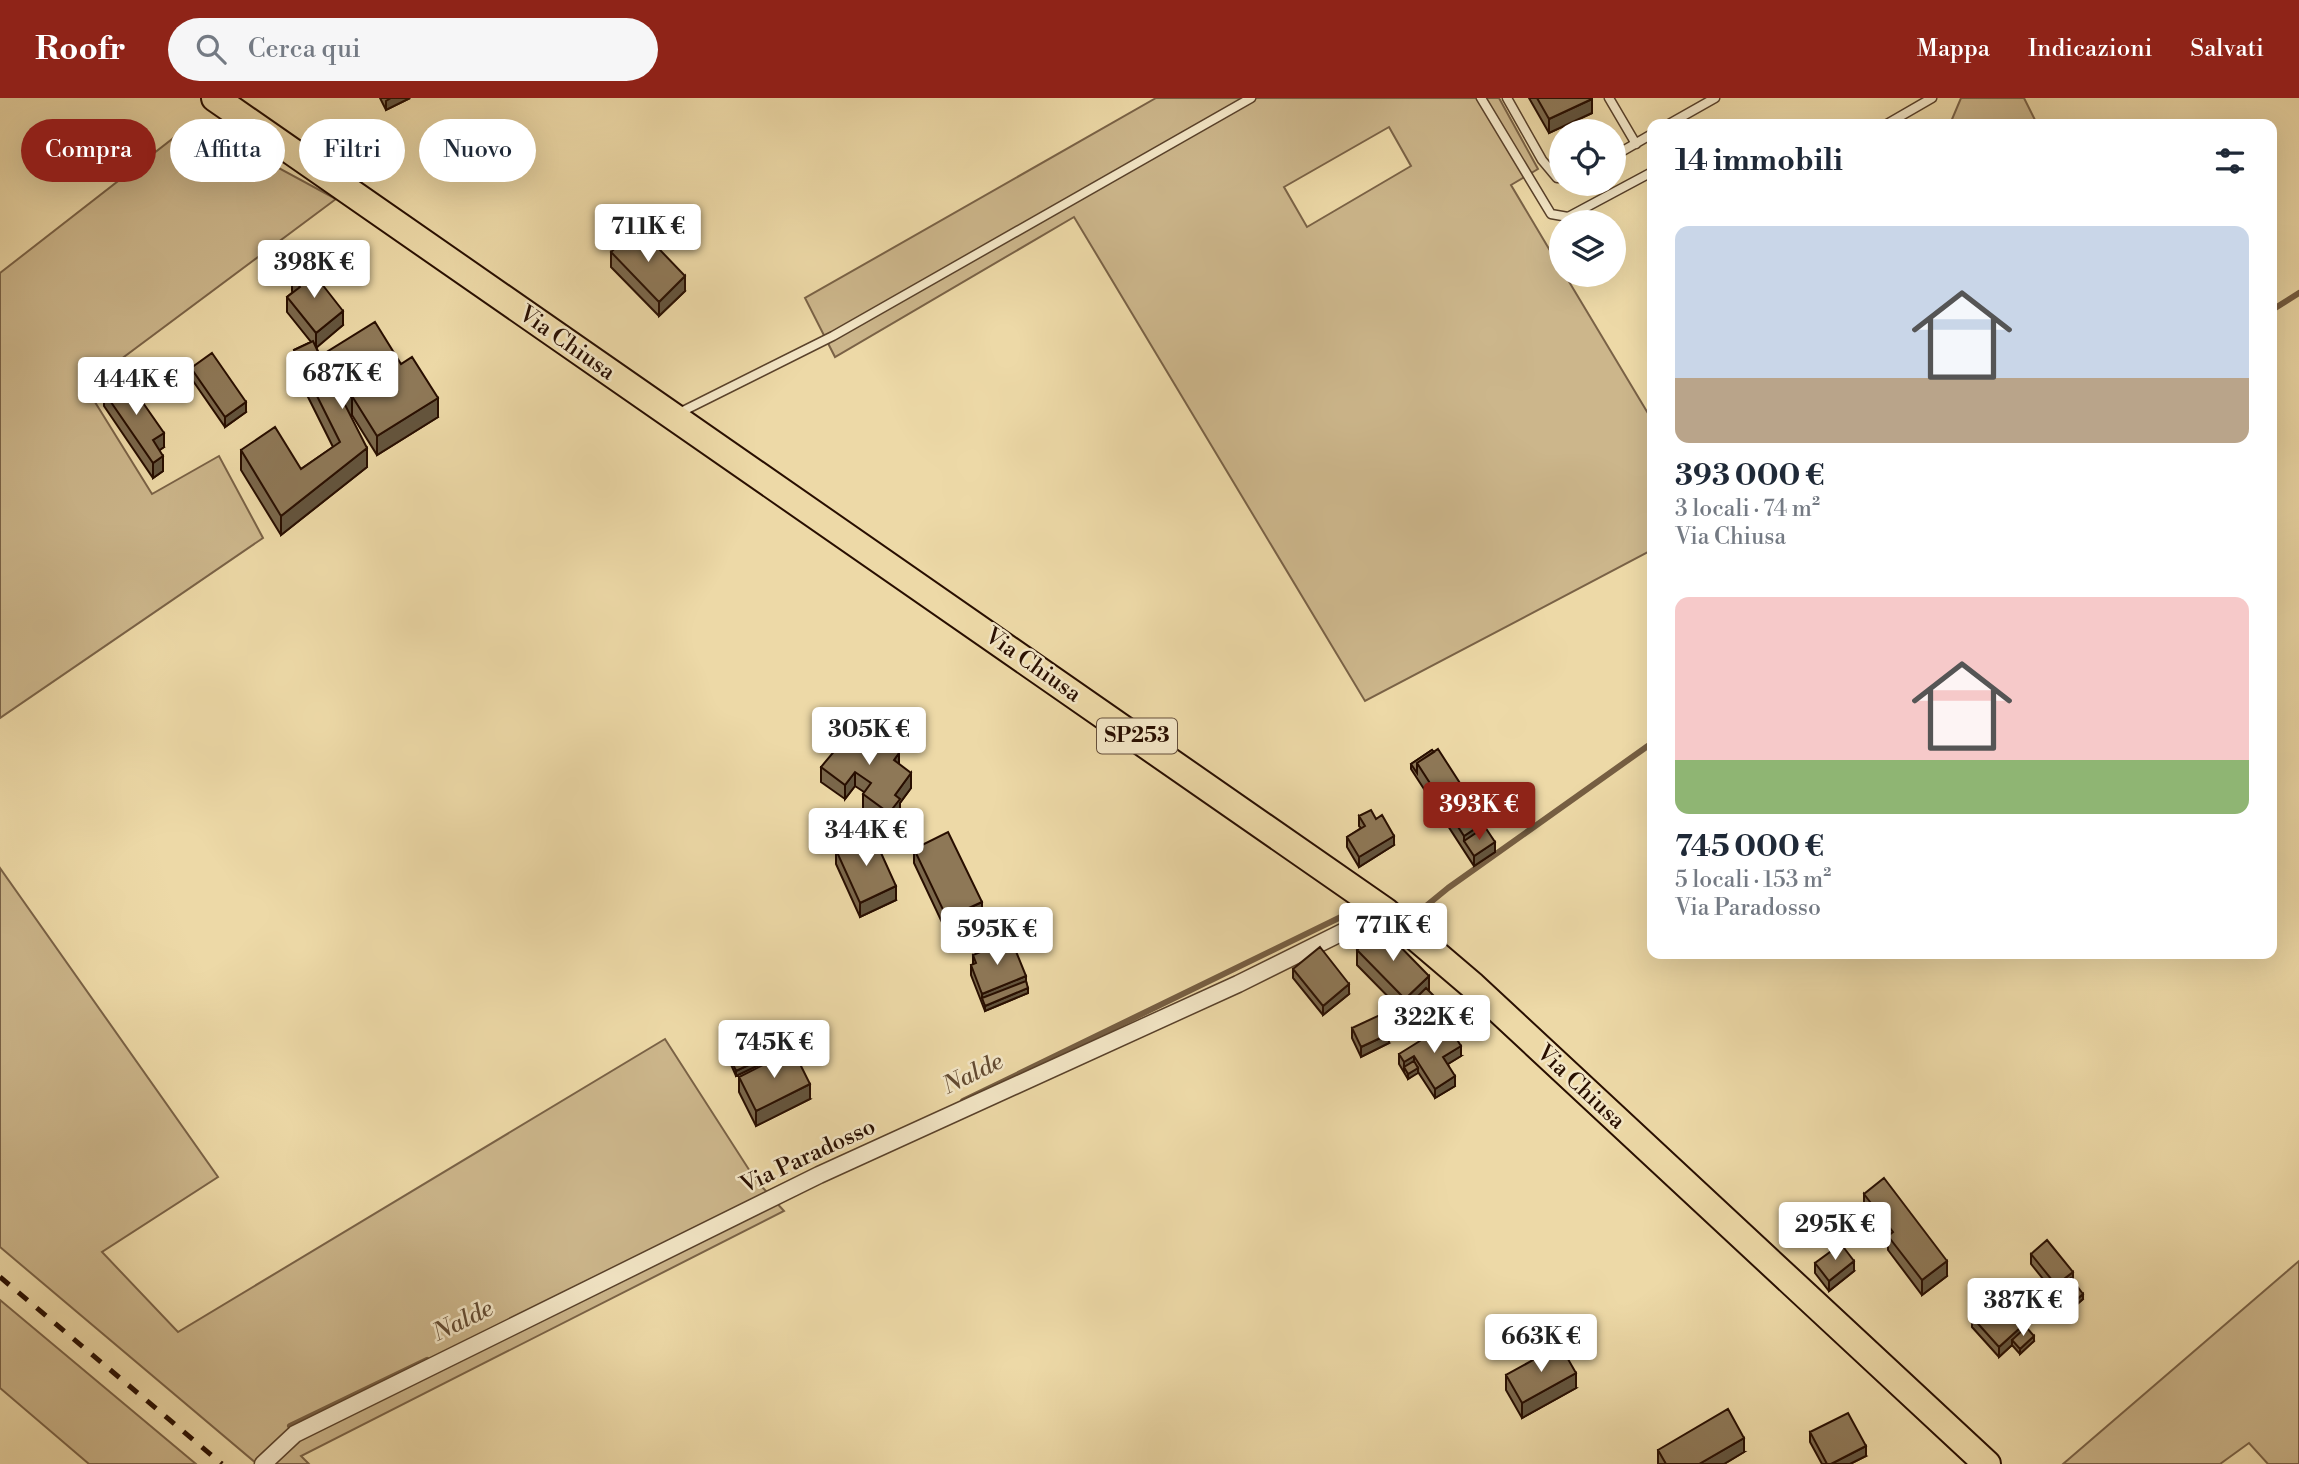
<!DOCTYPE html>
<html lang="it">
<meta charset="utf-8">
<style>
:root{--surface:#fff;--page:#f6f6f7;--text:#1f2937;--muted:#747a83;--accent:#8f2418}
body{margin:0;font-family:"Libre Bodoni",serif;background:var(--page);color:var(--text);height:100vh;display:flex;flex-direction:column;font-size:26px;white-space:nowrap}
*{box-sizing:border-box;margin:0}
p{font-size:23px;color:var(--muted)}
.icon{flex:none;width:38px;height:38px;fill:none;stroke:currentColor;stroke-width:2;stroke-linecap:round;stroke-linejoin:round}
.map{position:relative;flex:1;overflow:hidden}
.details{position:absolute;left:1647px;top:21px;width:630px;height:840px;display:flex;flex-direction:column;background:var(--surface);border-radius:14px;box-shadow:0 7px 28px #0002}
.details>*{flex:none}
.hud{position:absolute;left:21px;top:21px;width:665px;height:63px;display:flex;gap:14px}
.controls{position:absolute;left:1549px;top:21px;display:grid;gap:14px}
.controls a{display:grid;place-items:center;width:77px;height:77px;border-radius:50%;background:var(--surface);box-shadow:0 7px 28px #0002;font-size:35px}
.price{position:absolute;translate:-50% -60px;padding:0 16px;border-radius:7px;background:#fff;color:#222;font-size:23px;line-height:46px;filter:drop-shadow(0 2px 4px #0008)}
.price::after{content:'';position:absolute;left:50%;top:42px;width:21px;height:16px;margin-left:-10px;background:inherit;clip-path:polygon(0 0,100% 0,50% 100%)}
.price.current{background:var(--accent);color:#fff}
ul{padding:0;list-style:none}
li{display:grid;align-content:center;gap:14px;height:371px;padding:0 28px}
li span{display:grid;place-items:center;height:217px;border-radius:14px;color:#555}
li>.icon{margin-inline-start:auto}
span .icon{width:126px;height:126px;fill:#fffc;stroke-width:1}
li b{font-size:30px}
h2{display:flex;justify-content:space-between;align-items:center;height:84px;padding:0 28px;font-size:30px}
.pill{padding:0 24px;border-radius:32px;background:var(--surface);box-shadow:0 7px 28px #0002;font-size:24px;line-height:63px}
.pill.current{background:var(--accent);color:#fff}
header{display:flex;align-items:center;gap:42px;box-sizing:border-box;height:98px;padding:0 35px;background:var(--accent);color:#fff}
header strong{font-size:33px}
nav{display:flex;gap:38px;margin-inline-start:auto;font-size:24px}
.search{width:490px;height:63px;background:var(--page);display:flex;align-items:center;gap:18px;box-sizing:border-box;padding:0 24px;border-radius:38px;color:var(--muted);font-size:26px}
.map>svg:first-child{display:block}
</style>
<header>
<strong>Roofr</strong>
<div class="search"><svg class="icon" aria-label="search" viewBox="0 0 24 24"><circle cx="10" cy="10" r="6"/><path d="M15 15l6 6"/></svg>Cerca qui</div>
<nav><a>Mappa</a><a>Indicazioni</a><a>Salvati</a></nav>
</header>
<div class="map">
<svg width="2299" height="1366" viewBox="0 0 2299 1366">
<rect width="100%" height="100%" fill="#edd9a7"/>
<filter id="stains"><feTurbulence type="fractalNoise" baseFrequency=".00286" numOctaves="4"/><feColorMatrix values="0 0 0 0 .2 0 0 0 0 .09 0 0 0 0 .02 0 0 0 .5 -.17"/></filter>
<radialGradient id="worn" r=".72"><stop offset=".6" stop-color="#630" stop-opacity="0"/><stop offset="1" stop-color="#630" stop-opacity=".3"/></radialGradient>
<!-- green -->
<path fill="#ccb68b" stroke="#7a6246" stroke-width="2" fill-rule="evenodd" d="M1156 0H1499L1538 71 1511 87 1561 171V177H1565L1652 322V452L1365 603 1074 119 835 259 805 200ZM1389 29 1411 68 1307 129 1284 89Z
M1961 0H2024L2037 26H1950Z
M194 24 336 101 85 288 152 396 219 358 263 440 0 620V175Z
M0 770 218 1079 102 1154 178 1234 665 941 755 1081 784 1113 301 1358 309 1366H257L0 1149Z
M2299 1163V1366H2268L2249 1345 2220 1366H2063Z
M0 1202 196 1366H89L0 1290Z"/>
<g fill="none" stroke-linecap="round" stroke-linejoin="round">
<!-- stream -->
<path stroke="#765e42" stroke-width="6" d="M2272 212 2299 195
M1403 817H1415L1448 790 1652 645
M963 1003 1347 816 1368 817
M290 1328 427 1262"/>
<!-- lane casing -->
<g stroke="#59412a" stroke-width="11">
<path id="lane" d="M1481 0 1551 116 1568 119 1652 74
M1507 0 1542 62 1557 80H1561
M1609 0 1636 46
M1669 26 1715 0
M1887 26 1932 0
M1614 58 1652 36
M677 316 833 238 1251 0"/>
</g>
<!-- street casing -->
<g stroke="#59412a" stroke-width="19">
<path id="street" d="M263 1366 295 1336 819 1077 1238 886 1385 813"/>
</g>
<!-- primary casing -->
<g stroke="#280e00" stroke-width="30">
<path id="primary" d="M215 0 1385 813 1473 888 1987 1366"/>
</g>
<!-- lane -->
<use href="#lane" stroke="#f3e6c6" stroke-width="8"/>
<!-- street -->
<use href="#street" stroke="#f3e6c6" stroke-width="16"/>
<!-- primary -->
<use href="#primary" stroke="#edd9a7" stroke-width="26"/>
<!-- rail -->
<path stroke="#280e00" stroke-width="5" stroke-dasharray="12 12" stroke-linecap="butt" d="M0 1179 222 1366"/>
</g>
<!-- wall -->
<path fill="#7a674b" stroke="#280e00" stroke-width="2" d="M380 0H410L386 12Z
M1529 0H1592V15L1549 35Z
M611 154 685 193 659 218 611 169Z
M292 178 343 227 316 249 320 258 401 266 438 319 377 357 352 317 350 318 367 369 281 437 241 372V352L301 371 333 349 294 271V252L311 244 287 214V199L293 194 292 193Z
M191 270 246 314 225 329 191 280Z
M104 294 164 349 159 352 163 373 153 380 104 308Z
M1432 652 1485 729 1495 754 1474 768 1411 671V666Z
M899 666 911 690 900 705V716L889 730 863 710V696L864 694 855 688 845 701 821 684V669Z
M1359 718 1394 747 1359 769 1347 749V739L1361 730 1359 728Z
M914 751 982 818 947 835 914 765Z
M836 752 896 802 860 819 836 766Z
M1357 852 1436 905 1415 926 1357 867Z
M973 857 1026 883 1028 895 985 913 971 877V867H973Z
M1293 871 1349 896 1323 917 1293 880Z
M1352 930 1389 945 1361 959 1352 940Z
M1399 956 1461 958 1448 966 1455 988 1435 1000 1418 974 1408 981 1399 966Z
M729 957 759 967 736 978 729 962Z
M739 979 810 1001 756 1028 739 994Z
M1864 1096 1947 1178 1922 1197 1888 1152V1142L1864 1110Z
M2031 1156 2073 1183 2083 1201 2069 1213 2056 1197 2046 1206 2039 1199V1194L2048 1187 2031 1166Z
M1815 1165 1854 1173 1829 1193 1815 1175Z
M1972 1219 2021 1233 2034 1243 2020 1256 2012 1247 1999 1259 1972 1229Z
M1506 1277 1576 1290 1522 1320 1506 1292Z
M1810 1334 1866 1358 1850 1366H1822L1810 1344Z
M1658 1352 1744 1354 1724 1366H1658Z"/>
<!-- shaded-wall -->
<path fill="#63543d" stroke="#280e00" stroke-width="2" d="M391 0H410L386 12V3Z
M1592 1V15L1549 35V21Z
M685 178V193L659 218V204Z
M343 213V227L316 250V235Z
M352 298V317L343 323V303Z
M438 300V319L377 357V338Z
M246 304V314L225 329V319Z
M164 335V349L153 357V342Z
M367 350V369L281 437V418Z
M163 358V373L153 380V365Z
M899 655V670L894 662Z
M855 674V688L845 701V687Z
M911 675V690L900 705V716L889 730V715L895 697Z
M1485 724V739L1464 743V738Z
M1394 738V747L1359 769V759Z
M1495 744V754L1474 768V758Z
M896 788V802L860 819V805Z
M982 804V818L947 835V820Z
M1026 878V887L982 900V896Z
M1429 878V892L1405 911V901Z
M1349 886V896L1323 917V908Z
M1028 890V895L985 913V908Z
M1436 900V905L1415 926V921Z
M1389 936V945L1361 959V949Z
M1461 948V958L1443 969V959Z
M1414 958V968L1404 969V974V964Z
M759 962V967L736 978V973Z
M1418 970V975L1408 981V976Z
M1455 978V988L1435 1000V991Z
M810 986V1001L756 1028V1013Z
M1854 1163V1173L1829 1193V1183Z
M1947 1163V1178L1922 1197V1182Z
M2073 1174V1183L2056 1192V1197L2046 1206V1201L2056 1192V1187Z
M2083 1196V1201L2069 1213V1208Z
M2021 1229V1239L2012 1242V1247L1999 1259V1249Z
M2034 1238V1243L2020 1256V1251Z
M1576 1275V1290L1522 1320V1305Z
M1744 1340V1354L1724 1366H1699Z
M1866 1348V1358L1850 1366H1831Z"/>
<!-- building -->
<path fill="#8e7857" stroke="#280e00" stroke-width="2" d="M1537 0H1592V1L1549 21Z
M638 129 685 178 659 204 611 154Z
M307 167 343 213 316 235 287 199 300 189 292 178Z
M375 224 401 266 412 259 438 300 377 338 352 298 343 303 367 350 281 418 241 352 275 329 301 371 340 344 294 252 313 243 320 258Z
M212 255 246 304 225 319 191 270Z
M125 279 164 335 153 342 163 358 153 365 104 294Z
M852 632 864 640 868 633 899 655 894 662 911 675 895 697 900 701 889 715 863 696 871 685 855 674 845 687 821 669Z
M1438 651 1485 724 1464 738 1417 665Z
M1432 652 1434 654 1417 665V675L1411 666Z
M1371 712 1376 721 1382 717 1394 738 1359 759 1347 739 1365 728 1359 718Z
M1485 729 1495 744 1474 758 1464 743Z
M948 734 982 804 947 820 914 751Z
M872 735 896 788 860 805 836 752Z
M1381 829 1429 878 1405 901 1357 852Z
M1011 841 1026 878 982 896 971 867 976 865 973 857Z
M1320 849 1349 886 1323 908 1293 871Z
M1026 883 1028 890 985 908 982 900Z
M1426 890 1436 900 1415 921 1405 911Z
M1380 917 1389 936 1361 949 1352 930Z
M1447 926 1461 948 1443 959 1455 978 1435 991 1414 958 1404 964 1399 956Z
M752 947 759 962 736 973 729 957Z
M793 952 810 986 756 1013 739 979Z
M1414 963 1418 970 1408 976 1404 969Z
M1884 1080 1947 1163 1922 1182 1888 1138 1893 1134 1864 1096Z
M2047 1142 2073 1174 2056 1187 2031 1156Z
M1841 1146 1854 1163 1829 1183 1815 1165Z
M2071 1180 2083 1196 2069 1208 2056 1192Z
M2050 1185 2056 1192 2046 1201 2039 1194Z
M1994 1199 2021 1229 1999 1249 1972 1219Z
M2026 1229 2034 1238 2020 1251 2012 1242Z
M1560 1247 1576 1275 1522 1305 1506 1277Z
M1728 1311 1744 1340 1699 1366H1666L1658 1352Z
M1848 1315 1866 1348 1831 1366H1827L1810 1334Z"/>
<g text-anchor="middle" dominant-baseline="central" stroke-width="5" stroke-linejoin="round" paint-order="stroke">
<!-- shield labels -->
<rect fill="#f3e6c6" stroke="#654f3b" stroke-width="2" x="1097" y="620.5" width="80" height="35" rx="5"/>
<g font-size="21" font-weight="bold" fill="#280e00">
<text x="1137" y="638">SP253</text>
</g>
<!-- street labels -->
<g font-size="23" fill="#280e00" stroke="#f3e6c6">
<text transform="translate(567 245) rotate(35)">Via Chiusa</text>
<text transform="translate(1033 567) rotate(35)">Via Chiusa</text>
<text transform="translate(1581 989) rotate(43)">Via Chiusa</text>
<text transform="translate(808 1058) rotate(-25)">Via Paradosso</text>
</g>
<!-- water labels -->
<g font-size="24" font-style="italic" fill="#624a31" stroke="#f3e6c6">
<text transform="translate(973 976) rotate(-26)">Nalde</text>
<text transform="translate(463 1223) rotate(-26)">Nalde</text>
</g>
</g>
<rect width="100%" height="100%" filter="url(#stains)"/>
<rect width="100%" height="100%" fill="url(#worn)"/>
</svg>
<div class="controls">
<a><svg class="icon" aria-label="locate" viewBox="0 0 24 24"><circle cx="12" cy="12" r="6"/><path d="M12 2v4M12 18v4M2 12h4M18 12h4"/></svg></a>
<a><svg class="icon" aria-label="layers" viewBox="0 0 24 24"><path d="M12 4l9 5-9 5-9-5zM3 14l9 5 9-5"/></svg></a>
</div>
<b class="price" style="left:648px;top:166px">711K €</b>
<b class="price" style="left:314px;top:202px">398K €</b>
<b class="price" style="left:342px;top:313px">687K €</b>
<b class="price" style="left:136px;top:319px">444K €</b>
<b class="price" style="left:869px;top:669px">305K €</b>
<b class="price current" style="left:1479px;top:744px">393K €</b>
<b class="price" style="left:866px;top:770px">344K €</b>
<b class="price" style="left:1393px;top:865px">771K €</b>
<b class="price" style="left:997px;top:869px">595K €</b>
<b class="price" style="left:1434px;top:957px">322K €</b>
<b class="price" style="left:774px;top:982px">745K €</b>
<b class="price" style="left:1835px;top:1164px">295K €</b>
<b class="price" style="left:2023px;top:1240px">387K €</b>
<b class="price" style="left:1541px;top:1276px">663K €</b>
<div class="hud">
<a class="pill current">Compra</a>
<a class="pill">Affitta</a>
<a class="pill">Filtri</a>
<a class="pill">Nuovo</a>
</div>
<section class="details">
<h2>14 immobili<svg class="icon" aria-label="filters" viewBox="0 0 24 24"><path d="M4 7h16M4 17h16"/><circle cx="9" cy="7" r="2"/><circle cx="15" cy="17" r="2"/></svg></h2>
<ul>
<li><span style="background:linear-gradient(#c9d6e8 70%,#b9a48a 0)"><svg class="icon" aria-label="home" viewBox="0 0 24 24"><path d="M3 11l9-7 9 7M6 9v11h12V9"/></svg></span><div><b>393 000 €</b><p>3 locali · 74 m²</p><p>Via Chiusa</p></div></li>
<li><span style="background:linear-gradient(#f6c9c9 75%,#8fb573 0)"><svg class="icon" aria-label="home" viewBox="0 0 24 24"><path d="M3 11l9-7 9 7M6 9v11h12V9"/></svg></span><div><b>745 000 €</b><p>5 locali · 153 m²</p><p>Via Paradosso</p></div></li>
</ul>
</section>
</div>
